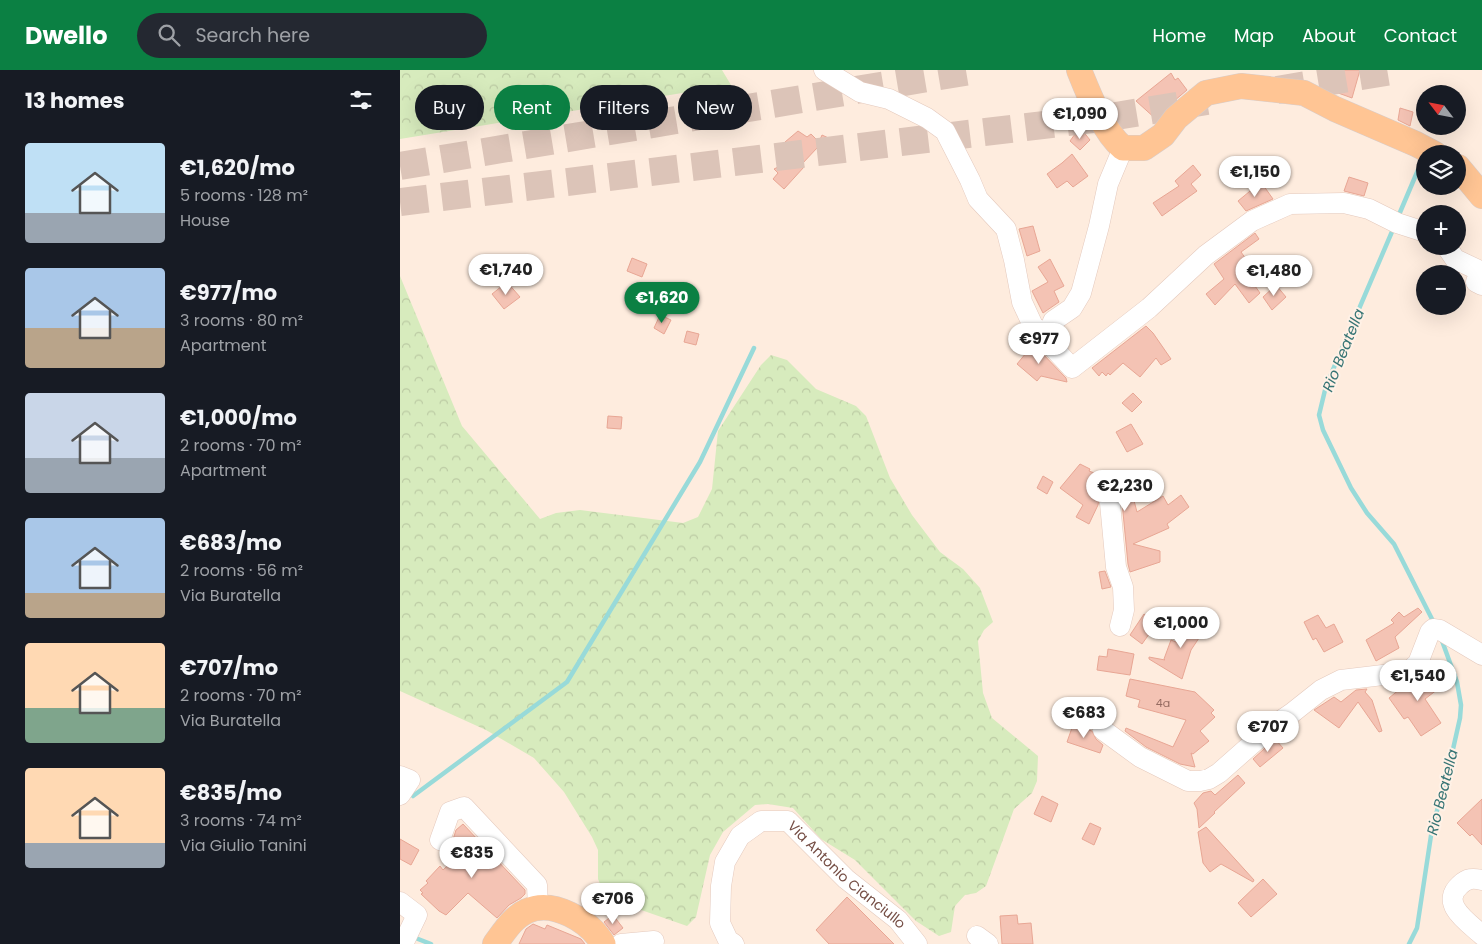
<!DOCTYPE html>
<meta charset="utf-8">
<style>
:root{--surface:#171b24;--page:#242831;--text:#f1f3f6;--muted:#9ea1a6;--accent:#0b8043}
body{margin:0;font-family:Poppins,sans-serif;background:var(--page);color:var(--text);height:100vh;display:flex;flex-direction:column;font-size:19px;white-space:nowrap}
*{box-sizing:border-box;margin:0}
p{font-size:16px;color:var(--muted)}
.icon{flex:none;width:28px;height:28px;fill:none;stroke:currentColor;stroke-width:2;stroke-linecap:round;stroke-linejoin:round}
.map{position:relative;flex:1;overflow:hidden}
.side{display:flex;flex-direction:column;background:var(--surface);width:400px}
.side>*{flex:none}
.hud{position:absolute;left:15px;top:15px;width:475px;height:45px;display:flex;gap:10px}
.needle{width:32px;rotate:302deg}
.tools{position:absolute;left:1016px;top:15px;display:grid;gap:10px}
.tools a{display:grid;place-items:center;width:50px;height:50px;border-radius:50%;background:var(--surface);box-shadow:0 5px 20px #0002;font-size:25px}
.price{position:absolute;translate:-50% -42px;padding:0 11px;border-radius:18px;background:#fff;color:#222;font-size:16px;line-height:32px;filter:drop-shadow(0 1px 2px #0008)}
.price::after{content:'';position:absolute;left:50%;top:30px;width:15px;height:11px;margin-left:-8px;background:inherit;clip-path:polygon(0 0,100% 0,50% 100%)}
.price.current{background:var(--accent);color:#fff}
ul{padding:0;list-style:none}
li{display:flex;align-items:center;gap:15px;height:125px;padding:0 25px}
li span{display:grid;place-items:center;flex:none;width:140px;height:100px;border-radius:5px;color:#555}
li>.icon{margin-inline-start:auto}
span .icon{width:60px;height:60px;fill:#fffc;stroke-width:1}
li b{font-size:21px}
h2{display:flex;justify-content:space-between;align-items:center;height:60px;padding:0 25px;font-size:21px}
.pill{padding:0 18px;border-radius:22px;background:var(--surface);box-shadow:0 5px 20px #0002;font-size:18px;line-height:45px}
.pill.current{background:var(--accent);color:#fff}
header{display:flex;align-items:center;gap:30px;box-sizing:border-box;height:70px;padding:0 25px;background:var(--accent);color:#fff}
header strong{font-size:24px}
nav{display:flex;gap:28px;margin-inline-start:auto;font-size:18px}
.search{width:350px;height:45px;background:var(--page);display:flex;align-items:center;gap:12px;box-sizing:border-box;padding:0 18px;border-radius:28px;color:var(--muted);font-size:19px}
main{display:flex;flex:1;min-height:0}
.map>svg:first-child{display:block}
</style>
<header>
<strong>Dwello</strong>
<div class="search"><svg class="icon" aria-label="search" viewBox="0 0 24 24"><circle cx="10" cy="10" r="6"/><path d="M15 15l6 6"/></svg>Search here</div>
<nav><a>Home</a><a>Map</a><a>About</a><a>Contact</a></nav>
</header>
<main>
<section class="side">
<h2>13 homes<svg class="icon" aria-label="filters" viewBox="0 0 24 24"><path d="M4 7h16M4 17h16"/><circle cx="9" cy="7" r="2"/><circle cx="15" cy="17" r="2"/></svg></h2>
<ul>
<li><span style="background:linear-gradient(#bfe0f5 70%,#9aa5b1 0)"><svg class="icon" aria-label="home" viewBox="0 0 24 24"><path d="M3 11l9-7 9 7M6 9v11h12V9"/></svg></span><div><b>€1,620/mo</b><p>5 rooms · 128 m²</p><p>House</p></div></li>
<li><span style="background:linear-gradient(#a9c7e8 60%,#b9a48a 0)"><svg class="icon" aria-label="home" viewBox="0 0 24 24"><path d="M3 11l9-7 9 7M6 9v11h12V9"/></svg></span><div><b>€977/mo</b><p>3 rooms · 80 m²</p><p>Apartment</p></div></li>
<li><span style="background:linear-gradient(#c9d6e8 65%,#9aa5b1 0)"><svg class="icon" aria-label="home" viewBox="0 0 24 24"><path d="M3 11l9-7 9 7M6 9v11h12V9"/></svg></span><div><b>€1,000/mo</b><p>2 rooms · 70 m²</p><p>Apartment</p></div></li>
<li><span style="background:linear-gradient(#a9c7e8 75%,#b9a48a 0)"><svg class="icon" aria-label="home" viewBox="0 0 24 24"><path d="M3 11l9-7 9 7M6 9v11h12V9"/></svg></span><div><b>€683/mo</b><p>2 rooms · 56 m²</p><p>Via Buratella</p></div></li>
<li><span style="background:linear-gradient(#ffd9b3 65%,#7fa58c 0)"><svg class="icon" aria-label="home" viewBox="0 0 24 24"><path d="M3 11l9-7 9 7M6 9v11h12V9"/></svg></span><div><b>€707/mo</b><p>2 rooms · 70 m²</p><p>Via Buratella</p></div></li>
<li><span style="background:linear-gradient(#ffd9b3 75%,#9aa5b1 0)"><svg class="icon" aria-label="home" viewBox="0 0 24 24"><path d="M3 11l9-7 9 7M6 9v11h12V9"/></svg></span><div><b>€835/mo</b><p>3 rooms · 74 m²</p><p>Via Giulio Tanini</p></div></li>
</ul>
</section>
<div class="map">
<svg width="1082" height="874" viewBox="0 0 1082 874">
<defs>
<pattern id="forest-crowns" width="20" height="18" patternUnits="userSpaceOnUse" patternTransform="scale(1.25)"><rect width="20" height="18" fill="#d7ebbd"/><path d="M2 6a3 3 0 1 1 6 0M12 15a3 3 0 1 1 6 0" fill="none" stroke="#bccba4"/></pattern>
</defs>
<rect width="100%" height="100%" fill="#feecde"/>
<!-- forest -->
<path fill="url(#forest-crowns)" d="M0 0H322L331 15 0 69Z
M0 206 62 356 140 449 156 443 180 440 283 453 298 447 312 419 318 361 361 295 371 285 387 290 416 319 456 336 466 346 490 408 512 445 540 482 563 499 580 518 593 552 584 560 578 571 583 623 592 648 638 686 637 711 632 723 614 739 586 816 576 823 565 825 555 836 551 862 539 866 516 851 455 790 421 769 393 738 368 734 355 735 323 762 310 785 296 847 287 856 224 834 203 821 198 809V780L192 767 164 722 134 688 86 660 0 621Z"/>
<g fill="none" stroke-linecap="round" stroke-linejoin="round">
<!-- stream -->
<path stroke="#98dad9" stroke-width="4.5" d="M998 147 1018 100
M994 157 926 316 919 345 923 360 951 418 967 443 994 474 1034 553
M13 726 167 612 300 392 354 278
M13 867 31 874
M1009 874 1017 858 1032 759 1049 697 1060 648 1061 635 1057 612 1041 568"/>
</g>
<!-- building -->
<path fill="#f4c3b4" stroke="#e8a694" d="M936 0H960L952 28 930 20Z
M771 3 775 10 778 8 787 20 767 37 757 50 736 31Z
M1000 38 1013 42 1010 56 998 50Z
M682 60 690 70 680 80 670 71 675 64Z
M398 61 407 67 411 64 419 72 422 65 435 71 430 83 417 78 402 94 404 97 384 119 373 109 378 103 374 99 382 95 394 80 385 72Z
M672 84 688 106 673 117 667 111 657 118 647 104 662 93Z
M793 95 801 105 791 114 797 121 762 146 753 133 779 116 775 111Z
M949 107 968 113 964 126 944 121Z
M861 112 873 129 846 141 838 131Z
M633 156 640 181 627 186 619 159Z
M855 163 859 169 841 182 846 189 840 195 860 223 849 233 835 214 815 235 806 224 824 209 814 194Z
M232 188 247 194 242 207 227 201Z
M650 189 664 216 654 221 659 232 643 243 632 221 648 212 638 197Z
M107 212 120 227 104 239 92 224Z
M876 215 886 227 872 240 863 227Z
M260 245 271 250 264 264 254 258Z
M746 256 753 263 771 289 761 295 756 288 740 307 723 293 710 305 708 303 706 306 702 302 699 306 692 298Z
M287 261 299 264 296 275 284 272Z
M636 271 639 280 666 308 667 312 641 306 637 311 617 294Z
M733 323 742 332 732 342 722 333Z
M208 346 222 347 221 359 207 358Z
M731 354 743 374 727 382 716 362Z
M680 394 690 399 689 401 710 409 727 404 737 442 763 426 768 435 781 425 789 437 767 454 769 458 733 474 760 481V492L730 502 728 494 722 432 720 427 715 422 708 421 707 418 699 428 698 435 689 454 676 447 683 435 660 418Z
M643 406 653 412 647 424 637 418Z
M705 501 711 517 702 519 699 502Z
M1018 538 1022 542 995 567 999 578 976 591 966 570 994 553 991 550 999 542 1004 547Z
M744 544 757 553 742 574 730 565Z
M795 545 807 553 796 566 799 568 791 580 782 609 749 589V587L765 590 764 589 771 570 778 573Z
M918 545 926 558 934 554 943 572 924 582 916 568 913 570 904 552Z
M708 579 734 584 730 605 697 600 699 586 707 587Z
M1029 598 1042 616 1025 629 1041 653 1021 666 1008 647 1004 649 989 628 1006 614 1016 611Z
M730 609 795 622 814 640 811 643 815 647 800 661 809 671 793 684 791 683 795 697 780 694 746 677 725 661 726 658 773 677 786 650 738 637 740 630 726 626Z
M967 619 965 622 972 630 982 661 979 662 958 632 939 658 914 640 934 627 941 632 956 620Z
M673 655 692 661 696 669 703 675 700 683 667 672Z
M875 669 883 678 860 697 853 689Z
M838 705 845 713 814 742 815 743 799 758 797 739 794 733 803 723 811 721 815 725Z
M642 726 658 734 651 752 634 744Z
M1082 729V775L1072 764 1070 766 1057 753Z
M690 753 701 758 694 775 682 769Z
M63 754 125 820V824L121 828 109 835 97 848 68 823 46 845 39 841 21 824 23 823 20 820 28 813 26 811 40 796 43 800 62 782 52 773 56 760Z
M806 757 854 810 853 812 821 794 810 802 803 793 798 762Z
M0 769 19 780 11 795 0 789Z
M863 809 877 824 851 847 838 833Z
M447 827 494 874H429L416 860Z
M213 845 223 858 214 865 204 852Z
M617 845 618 854 631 853 633 874H602L600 846Z
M133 854 145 859 147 855 181 869 185 874H119L126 859Z"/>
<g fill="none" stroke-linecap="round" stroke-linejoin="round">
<!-- highway-tunnel -->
<path stroke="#dcc4b8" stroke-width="28" stroke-dasharray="28 14" stroke-linecap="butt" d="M877 20 997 0
M0 96 576 0
M0 132 710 47 807 31"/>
<!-- minor casing -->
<g stroke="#e4c9bd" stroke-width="21">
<g id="minor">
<path d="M424 0 460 22 489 29 527 48 545 61 570 110 578 129 606 159 614 190 622 232 634 258 649 263"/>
<path d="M723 78 708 114 699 156 681 223 672 238 653 251 648 272 672 298 749 238 806 185 852 151 890 134 944 133 969 139 997 153 1025 162"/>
<path d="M1046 176 1055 189 1080 201 1076 212 1082 215"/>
<path d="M710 433 716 497 723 517 724 540 720 556"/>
<path d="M703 660 740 687 788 711H800L809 709 819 703 870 658 892 643 921 620 941 610 1008 602 1018 593 1030 562 1033 559 1040 560 1082 585"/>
<path d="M0 706 10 710 0 725"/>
<path d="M40 770 50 742 64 737 137 815 138 838"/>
<path d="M1082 810C1073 808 1067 808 1060 815 1039 834 1068 852 1082 865"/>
<path d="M0 832 17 845 3 874"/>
<path d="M577 866 588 874"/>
<path d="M221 874 254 871"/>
<path id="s1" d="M334 874 328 870 320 853 321 816 325 792 340 766 361 751H388L446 809 498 850 517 874"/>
</g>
</g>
<!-- major casing -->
<g stroke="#d8cdcb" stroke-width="26">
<path id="major" d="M679 0C689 25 703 61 723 78H744L763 65 776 48 806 23 841 16 904 23 935 39 1016 74 1035 84
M1058 97 1082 126
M95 874C104 862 113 847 127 841 153 829 190 851 203 874"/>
</g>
<!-- minor -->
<use href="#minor" stroke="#fff" stroke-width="20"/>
<!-- major -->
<use href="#major" stroke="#ffc594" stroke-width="25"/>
</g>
<g text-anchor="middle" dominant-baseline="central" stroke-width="4" stroke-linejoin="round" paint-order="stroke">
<!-- number labels -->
<g font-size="11" fill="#956b61">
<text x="763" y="633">4a</text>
</g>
<!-- street labels -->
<g font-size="14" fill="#754e45" stroke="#fff1e6">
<text stroke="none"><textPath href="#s1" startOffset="250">Via Antonio Cianciullo</textPath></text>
</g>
<!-- water labels -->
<g font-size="15" font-style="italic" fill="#367474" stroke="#fff1e6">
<text transform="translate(943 280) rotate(-68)">Rio Beatella</text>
<text transform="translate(1042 722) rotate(-76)">Rio Beatella</text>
</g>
</g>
</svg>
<div class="tools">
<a><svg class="needle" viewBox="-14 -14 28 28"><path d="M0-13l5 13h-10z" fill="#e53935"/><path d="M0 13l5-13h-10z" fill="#9ea1a6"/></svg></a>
<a><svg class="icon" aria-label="layers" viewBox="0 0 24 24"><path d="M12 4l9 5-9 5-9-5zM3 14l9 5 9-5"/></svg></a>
<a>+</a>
<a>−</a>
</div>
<b class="price" style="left:680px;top:70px">€1,090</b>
<b class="price" style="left:855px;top:128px">€1,150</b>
<b class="price" style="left:106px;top:226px">€1,740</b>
<b class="price" style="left:874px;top:227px">€1,480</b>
<b class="price current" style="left:262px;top:254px">€1,620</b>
<b class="price" style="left:639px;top:295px">€977</b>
<b class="price" style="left:725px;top:442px">€2,230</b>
<b class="price" style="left:781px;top:579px">€1,000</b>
<b class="price" style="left:1018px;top:632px">€1,540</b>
<b class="price" style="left:684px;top:669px">€683</b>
<b class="price" style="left:868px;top:683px">€707</b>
<b class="price" style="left:72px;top:809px">€835</b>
<b class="price" style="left:213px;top:855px">€706</b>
<div class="hud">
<a class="pill">Buy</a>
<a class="pill current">Rent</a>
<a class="pill">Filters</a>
<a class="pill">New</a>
</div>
</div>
</main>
